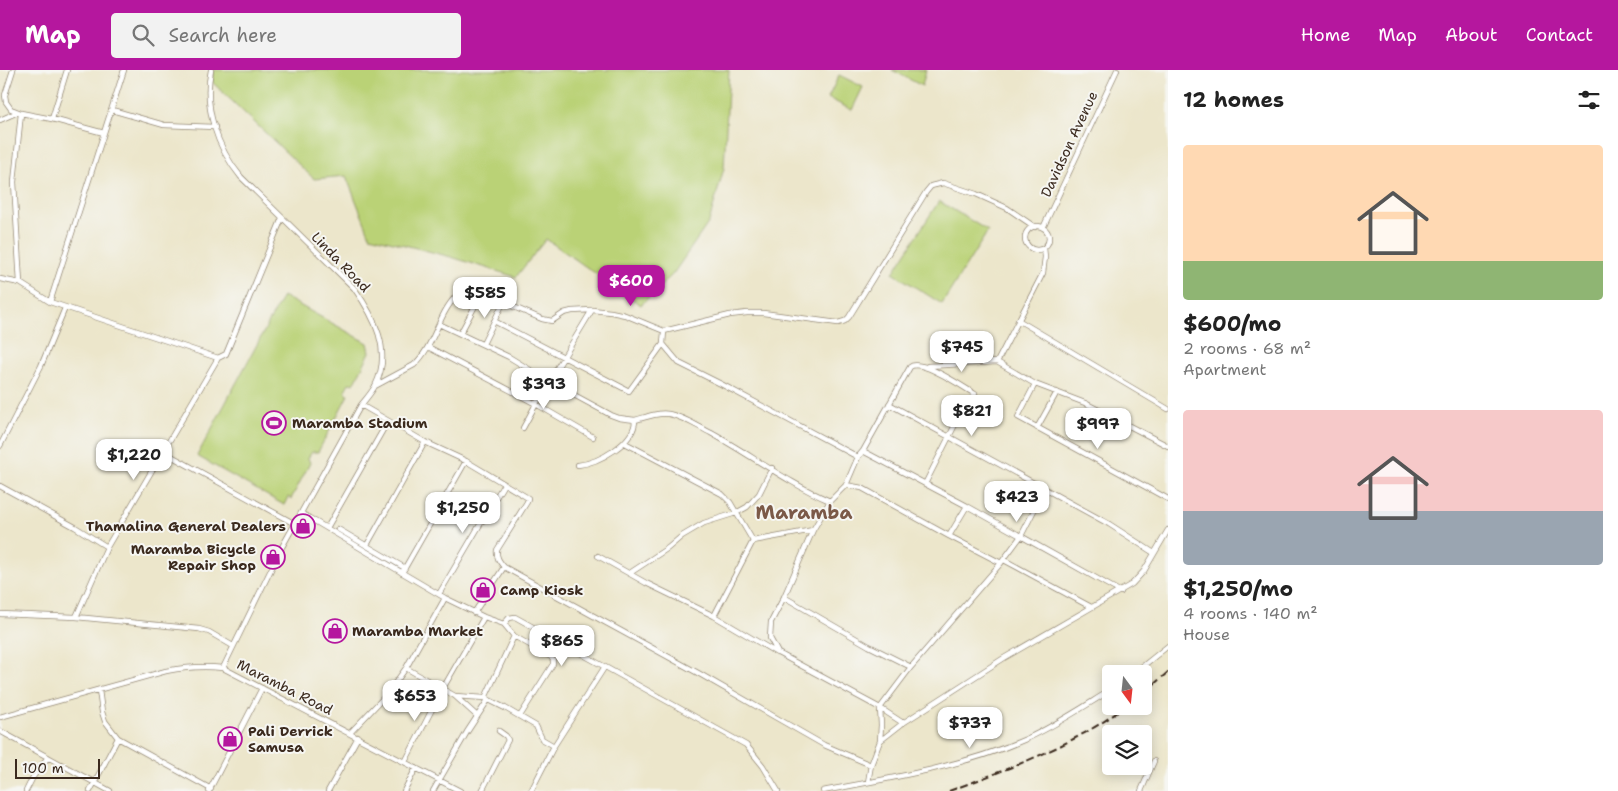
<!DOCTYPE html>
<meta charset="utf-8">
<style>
:root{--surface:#fff;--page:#f2f2f2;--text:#222;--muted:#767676;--accent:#b5179e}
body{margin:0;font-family:"Shantell Sans",sans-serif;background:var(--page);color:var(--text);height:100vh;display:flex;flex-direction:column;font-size:19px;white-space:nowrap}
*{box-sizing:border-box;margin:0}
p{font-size:16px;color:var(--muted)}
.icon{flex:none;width:28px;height:28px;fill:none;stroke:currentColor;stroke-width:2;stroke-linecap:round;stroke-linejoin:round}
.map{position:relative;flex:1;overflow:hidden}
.sheet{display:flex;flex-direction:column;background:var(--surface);width:450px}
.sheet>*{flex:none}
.needle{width:32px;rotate:165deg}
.controls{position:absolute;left:1102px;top:595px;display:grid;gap:10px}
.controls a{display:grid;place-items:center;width:50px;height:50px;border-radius:5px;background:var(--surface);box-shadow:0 2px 12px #0003;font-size:25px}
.scale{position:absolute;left:15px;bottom:12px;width:85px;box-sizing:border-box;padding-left:5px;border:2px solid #3b2a1e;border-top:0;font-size:14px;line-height:18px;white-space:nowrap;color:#3b2a1e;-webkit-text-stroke:4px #f6f6f2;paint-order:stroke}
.price{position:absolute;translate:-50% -42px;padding:0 11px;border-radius:10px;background:#fff;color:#222;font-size:16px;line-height:32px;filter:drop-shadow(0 1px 2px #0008)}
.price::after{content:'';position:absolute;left:50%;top:30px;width:15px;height:11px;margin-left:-8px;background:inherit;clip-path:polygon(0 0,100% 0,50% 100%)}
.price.active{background:var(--accent);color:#fff}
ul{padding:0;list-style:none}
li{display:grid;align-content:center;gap:10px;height:265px;padding:0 15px}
li span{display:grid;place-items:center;height:155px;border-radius:5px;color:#555}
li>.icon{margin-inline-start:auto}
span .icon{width:90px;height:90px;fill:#fffc;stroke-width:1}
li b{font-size:21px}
h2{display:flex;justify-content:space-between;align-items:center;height:60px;padding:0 15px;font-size:21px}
header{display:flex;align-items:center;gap:30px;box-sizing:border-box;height:70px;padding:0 25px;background:var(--accent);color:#fff}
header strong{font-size:24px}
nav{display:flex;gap:28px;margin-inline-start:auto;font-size:18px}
.search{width:350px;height:45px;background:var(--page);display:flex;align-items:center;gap:12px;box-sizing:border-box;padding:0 18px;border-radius:5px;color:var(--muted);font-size:19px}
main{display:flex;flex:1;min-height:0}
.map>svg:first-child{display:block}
</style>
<header>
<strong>Map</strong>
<div class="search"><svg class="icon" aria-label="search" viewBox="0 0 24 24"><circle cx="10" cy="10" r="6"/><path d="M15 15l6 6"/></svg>Search here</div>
<nav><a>Home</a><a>Map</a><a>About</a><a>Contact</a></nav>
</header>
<main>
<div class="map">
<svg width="1168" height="721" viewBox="0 0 1168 721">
<rect width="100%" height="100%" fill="#f6f6f2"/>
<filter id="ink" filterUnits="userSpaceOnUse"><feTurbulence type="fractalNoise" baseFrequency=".02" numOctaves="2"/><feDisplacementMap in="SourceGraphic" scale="10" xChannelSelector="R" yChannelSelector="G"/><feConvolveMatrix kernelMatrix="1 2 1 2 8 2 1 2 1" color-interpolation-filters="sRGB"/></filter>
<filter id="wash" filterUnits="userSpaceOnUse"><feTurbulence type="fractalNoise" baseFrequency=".0096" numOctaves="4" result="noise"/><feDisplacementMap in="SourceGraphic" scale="20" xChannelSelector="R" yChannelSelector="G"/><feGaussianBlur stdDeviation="1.12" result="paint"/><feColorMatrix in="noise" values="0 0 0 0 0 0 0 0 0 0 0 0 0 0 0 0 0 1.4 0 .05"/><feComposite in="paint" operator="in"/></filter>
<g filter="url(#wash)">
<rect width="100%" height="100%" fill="#ece6cb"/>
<!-- green -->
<path fill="#bad276" stroke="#7a7e4a" d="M213 0H729L724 98 709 152 673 204 641 235 546 169 516 207 451 187 370 166 346 106 314 109 212 12Z
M892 0H926L922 16Z
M839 5 863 17 852 40 828 28Z
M939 131 988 161 942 234 893 203Z
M283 226 368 273 370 282 354 314 349 313 345 320 348 325 318 382H312L308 388 310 393 291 429 288 427 284 435 197 386Z"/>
</g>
<g filter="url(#ink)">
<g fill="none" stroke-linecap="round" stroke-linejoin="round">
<!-- street casing -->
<g stroke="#948874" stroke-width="6">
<path id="street" d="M13 0 5 25 6 32 11 39 21 43 52 49 104 63
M124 0 50 232 218 288
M211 0C203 37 217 78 241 107L354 218C374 246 393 281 375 316 372 322 366 329 361 335L282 477 223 598
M112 40 164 55 215 57
M52 49 67 0
M0 50 18 42
M1025 168a12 12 0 1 1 24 0a12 12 0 1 1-24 0Z
M1043 158 1117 0
M1044 178 1045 187 1043 203 997 292 1035 314 1085 333 1168 376
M0 209 20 213 50 232
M20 213 14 112 21 43
M1018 250 1168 339
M494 251 629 321 663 274 664 261
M439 254C444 242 455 221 469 218L542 249 552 251 564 243 572 241 592 240 611 242 625 245 664 261 730 245 747 243H763L838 253 845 251 849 247 926 122 931 116 943 113 976 124 1007 138 1035 157
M460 264 482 223
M483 274 504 231
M663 274 679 293 721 314 858 387 863 381 967 436 1121 522
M428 277 536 334 593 367
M928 296 997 292
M1035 314 1018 347 1168 429
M375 316 414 295C426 284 432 269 439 254L509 287 550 312 611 345 619 348 635 350C635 373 598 393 578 395
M889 334 1109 454 1154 483
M361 335 425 372 466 391 528 428 527 432 497 480C496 487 499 491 504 497L698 603 824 675 871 695
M635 350C646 347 658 342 669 344 684 347 697 356 711 363 751 385 788 413 830 431
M523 358 542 323 592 240
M1037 358 1057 322
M625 373 722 424 730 432 753 471 714 546
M0 376 41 296 65 238
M162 381 295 454
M863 381 910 297C921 288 963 317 975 324L955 355 925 414
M846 415 858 387
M0 416 75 457 107 477
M301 443 445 528 484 547 504 554
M327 458 388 351
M338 459 405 498
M949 466 967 436
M753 471 813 460
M367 475 425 372
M598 486 646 513 714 546 777 583
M1004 490 1091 537
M402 503 466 391
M630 503 668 478 682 466 704 453 736 443 747 437 759 424 772 398
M439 524 504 414
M784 527 869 576 911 597
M474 543 504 497
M0 544 76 547 199 559 209 562 233 576
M76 547 107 477 218 288 226 284 282 148
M406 598 455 626 477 646
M1133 604 1168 576
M99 620 102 642 105 651 118 668 211 719
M455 626 485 628 505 638 536 656 542 669 554 676
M485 628 514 566
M520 646 553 594V590L551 587 514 566 504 554 509 548 515 547 746 675 763 696 778 721
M0 647 166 601C186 597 203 596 223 598L460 721
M903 653 880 638 778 583 770 568 771 552 784 527 813 460 830 431 846 415 862 418 949 466 1001 493
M0 661 110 721
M350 663 388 623 406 598 445 528
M880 671 903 653 1004 588 1132 514 1144 501 1168 460
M405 692 442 620 484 547
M868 712 871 695 880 671 881 655 880 638 911 597 1001 493 1021 466 1045 419
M26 721 33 707 48 687
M90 721 118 668
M209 721 262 618
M328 721 358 667
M404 721 416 698
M433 721 467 662 488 630
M482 721 508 670 506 666 499 661
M531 721 554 676 604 598
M823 721C891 708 962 697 1026 669 1055 656 1083 637 1111 620
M1141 721 1154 691"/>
</g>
<!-- street -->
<use href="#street" stroke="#fff" stroke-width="4.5"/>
<!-- rail -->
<path stroke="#3b2a1e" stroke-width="2" stroke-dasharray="8 4" stroke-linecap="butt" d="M1144 623 1168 602
M949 721C1010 698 1073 676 1126 636"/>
</g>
</g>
<!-- icons -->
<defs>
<g id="stadium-ring" transform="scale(1.25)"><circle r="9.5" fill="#f6f6f2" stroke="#b5179e" stroke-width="1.5"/><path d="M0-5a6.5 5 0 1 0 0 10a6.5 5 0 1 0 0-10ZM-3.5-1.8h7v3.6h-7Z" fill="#b5179e"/></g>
<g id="shop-ring" transform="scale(1.25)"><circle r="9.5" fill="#f6f6f2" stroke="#b5179e" stroke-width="1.5"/><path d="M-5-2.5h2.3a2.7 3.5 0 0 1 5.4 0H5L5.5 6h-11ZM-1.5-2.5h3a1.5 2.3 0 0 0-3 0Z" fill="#b5179e"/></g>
</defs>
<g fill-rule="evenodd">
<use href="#stadium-ring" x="274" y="353"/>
<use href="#shop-ring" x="303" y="456"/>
<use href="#shop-ring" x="273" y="487"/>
<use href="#shop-ring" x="483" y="520"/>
<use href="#shop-ring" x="335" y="561"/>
<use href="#shop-ring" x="230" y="669"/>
</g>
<g text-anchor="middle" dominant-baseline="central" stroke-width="4" stroke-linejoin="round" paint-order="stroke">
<!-- street labels -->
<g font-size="14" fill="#3b2a1e" stroke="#f6f6f2">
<text transform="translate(1069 74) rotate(-65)">Davidson Avenue</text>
<text transform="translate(341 192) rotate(46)">Linda Road</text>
<text transform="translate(285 617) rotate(27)">Maramba Road</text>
</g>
<!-- poi labels -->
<g font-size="14" font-weight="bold" fill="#3b2a1e" stroke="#f6f6f2" text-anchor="start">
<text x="292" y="353">Maramba Stadium</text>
<text x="286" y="456" text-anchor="end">Thamalina General Dealers</text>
<text x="256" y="479" text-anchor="end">Maramba Bicycle<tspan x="256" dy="16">Repair Shop</tspan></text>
<text x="500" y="520">Camp Kiosk</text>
<text x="352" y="561">Maramba Market</text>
<text x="248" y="661">Pali Derrick<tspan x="248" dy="16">Samusa</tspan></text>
</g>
<!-- district labels -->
<g font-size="19" font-weight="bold" fill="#7b5947" stroke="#f6f6f2">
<text x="804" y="442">Maramba</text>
</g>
</g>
</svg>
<div class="controls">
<a><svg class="needle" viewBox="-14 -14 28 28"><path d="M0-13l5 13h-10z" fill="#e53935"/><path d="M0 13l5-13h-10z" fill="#767676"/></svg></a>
<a><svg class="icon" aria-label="layers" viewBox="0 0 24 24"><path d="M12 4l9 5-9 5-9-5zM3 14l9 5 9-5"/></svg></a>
</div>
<div class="scale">100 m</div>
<b class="price active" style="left:631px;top:237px">$600</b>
<b class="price" style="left:485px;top:249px">$585</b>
<b class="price" style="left:962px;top:303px">$745</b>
<b class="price" style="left:544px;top:340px">$393</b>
<b class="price" style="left:972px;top:367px">$821</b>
<b class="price" style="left:1098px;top:380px">$997</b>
<b class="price" style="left:134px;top:411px">$1,220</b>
<b class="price" style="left:1017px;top:453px">$423</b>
<b class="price" style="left:463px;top:464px">$1,250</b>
<b class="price" style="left:562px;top:597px">$865</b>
<b class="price" style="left:415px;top:652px">$653</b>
<b class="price" style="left:970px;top:679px">$737</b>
</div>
<section class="sheet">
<h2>12 homes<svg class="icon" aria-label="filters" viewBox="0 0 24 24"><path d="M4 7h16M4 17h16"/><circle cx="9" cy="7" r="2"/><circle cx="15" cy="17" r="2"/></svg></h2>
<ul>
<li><span style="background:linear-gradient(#ffd9b3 75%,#8fb573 0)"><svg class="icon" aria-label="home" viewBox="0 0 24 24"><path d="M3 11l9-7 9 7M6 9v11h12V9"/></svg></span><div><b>$600/mo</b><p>2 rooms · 68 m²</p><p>Apartment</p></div></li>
<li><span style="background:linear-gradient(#f6c9c9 65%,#9aa5b1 0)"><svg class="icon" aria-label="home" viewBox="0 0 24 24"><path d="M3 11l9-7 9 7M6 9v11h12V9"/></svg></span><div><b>$1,250/mo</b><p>4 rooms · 140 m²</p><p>House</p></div></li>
</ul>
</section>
</main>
